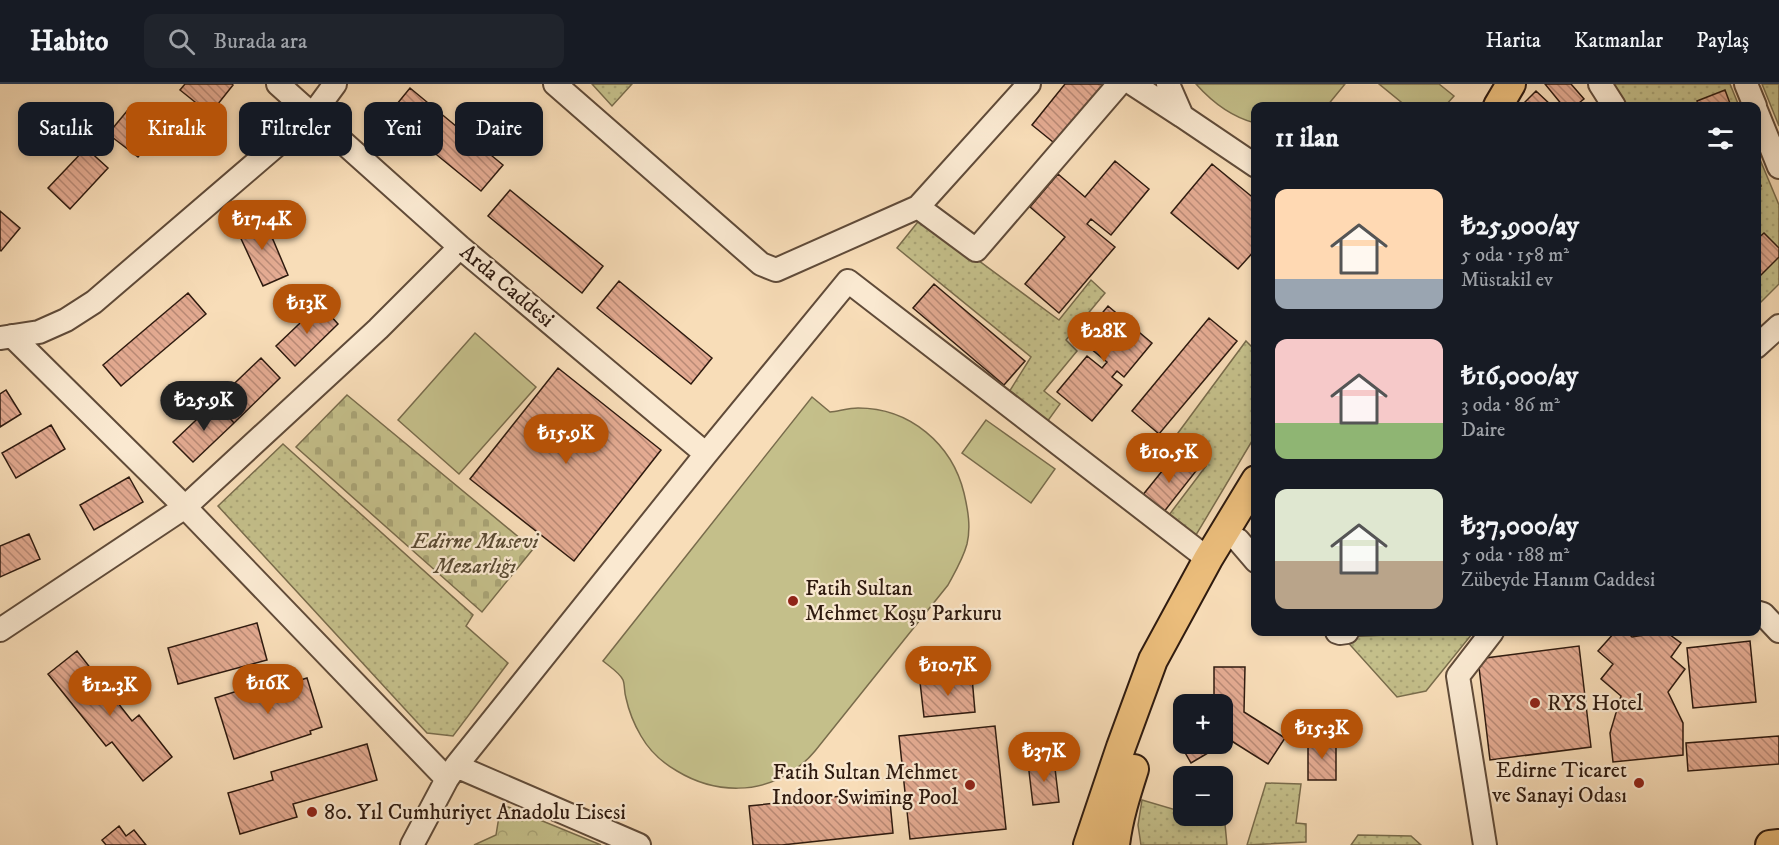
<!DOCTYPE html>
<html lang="tr">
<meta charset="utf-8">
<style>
:root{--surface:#171b24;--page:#20242c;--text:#f1f3f6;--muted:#9ea1a6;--line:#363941;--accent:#b45309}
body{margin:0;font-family:"IM FELL DW Pica",serif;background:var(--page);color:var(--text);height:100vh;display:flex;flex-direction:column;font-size:22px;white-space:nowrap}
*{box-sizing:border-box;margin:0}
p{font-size:20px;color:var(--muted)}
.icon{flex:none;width:33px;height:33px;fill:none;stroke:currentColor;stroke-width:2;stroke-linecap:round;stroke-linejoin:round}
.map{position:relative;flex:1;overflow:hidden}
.drawer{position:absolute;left:1251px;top:18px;width:510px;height:534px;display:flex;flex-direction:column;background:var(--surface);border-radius:12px;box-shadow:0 3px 9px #0003}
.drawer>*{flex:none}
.top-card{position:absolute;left:18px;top:18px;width:570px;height:54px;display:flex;gap:12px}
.controls{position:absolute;left:1173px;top:610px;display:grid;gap:12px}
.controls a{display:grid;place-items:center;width:60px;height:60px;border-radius:12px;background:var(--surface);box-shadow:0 3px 9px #0003;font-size:30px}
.price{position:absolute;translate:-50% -51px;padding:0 14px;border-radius:21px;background:var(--accent);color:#fff;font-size:20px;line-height:39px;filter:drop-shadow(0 2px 3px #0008)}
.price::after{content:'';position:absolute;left:50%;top:36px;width:18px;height:14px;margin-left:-9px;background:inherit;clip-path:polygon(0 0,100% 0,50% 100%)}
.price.selected{background:#222;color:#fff}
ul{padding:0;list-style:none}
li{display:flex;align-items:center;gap:18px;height:150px;padding:0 24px}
li span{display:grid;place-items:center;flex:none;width:168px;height:120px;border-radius:12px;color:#555}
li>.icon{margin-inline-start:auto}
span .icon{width:72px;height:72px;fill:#fffc;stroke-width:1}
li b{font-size:26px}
h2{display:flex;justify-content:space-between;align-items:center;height:72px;padding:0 24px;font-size:26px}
.tag{padding:0 21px;border-radius:12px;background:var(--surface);box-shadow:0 3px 9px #0003;font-size:21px;line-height:54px}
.tag.selected{background:var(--accent);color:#fff}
header{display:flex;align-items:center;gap:36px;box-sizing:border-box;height:84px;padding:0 30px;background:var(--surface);border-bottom:2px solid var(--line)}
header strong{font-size:28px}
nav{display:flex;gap:33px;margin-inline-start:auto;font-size:21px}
.search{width:420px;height:54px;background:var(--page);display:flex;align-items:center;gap:15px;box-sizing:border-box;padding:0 21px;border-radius:12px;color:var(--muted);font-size:22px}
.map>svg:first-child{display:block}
</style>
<header>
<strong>Habito</strong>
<div class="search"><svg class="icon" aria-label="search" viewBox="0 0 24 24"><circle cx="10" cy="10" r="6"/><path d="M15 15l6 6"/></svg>Burada ara</div>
<nav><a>Harita</a><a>Katmanlar</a><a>Paylaş</a></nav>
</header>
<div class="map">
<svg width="1779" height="761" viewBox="0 0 1779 761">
<defs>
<pattern id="grass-dots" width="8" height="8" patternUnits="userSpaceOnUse" patternTransform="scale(1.5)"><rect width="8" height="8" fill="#c4bf8a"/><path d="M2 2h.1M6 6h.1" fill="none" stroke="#a9a476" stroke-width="1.8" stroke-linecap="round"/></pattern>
<pattern id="forest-crowns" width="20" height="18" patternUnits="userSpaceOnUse" patternTransform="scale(1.5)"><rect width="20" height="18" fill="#c4bf8a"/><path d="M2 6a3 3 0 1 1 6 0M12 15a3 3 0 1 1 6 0" fill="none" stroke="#a9a476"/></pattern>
<pattern id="cemetery-stones" width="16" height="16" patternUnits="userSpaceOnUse" patternTransform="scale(1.5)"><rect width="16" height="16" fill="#c4bf8a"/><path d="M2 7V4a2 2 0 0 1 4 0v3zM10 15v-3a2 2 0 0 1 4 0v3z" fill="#a9a476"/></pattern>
<pattern id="building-back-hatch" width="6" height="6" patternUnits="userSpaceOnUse" patternTransform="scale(1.5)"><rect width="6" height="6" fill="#e4ab92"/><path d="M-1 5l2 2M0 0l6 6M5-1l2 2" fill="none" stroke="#b98a76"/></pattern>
</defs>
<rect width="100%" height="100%" fill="#f8ddb8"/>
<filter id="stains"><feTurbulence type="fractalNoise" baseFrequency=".00333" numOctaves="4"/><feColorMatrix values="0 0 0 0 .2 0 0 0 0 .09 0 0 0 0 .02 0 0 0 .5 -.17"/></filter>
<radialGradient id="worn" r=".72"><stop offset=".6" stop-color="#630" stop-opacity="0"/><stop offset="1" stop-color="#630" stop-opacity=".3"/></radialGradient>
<!-- grass -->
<path fill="url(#grass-dots)" stroke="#796c4c" stroke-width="1.5" d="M592 0H632L612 22Z
M1611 0H1730L1739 22H1625Z
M1762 0H1779V42Z
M1756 66 1779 121V200L1757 222Z
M921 134 1059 236 1091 196 1105 209 1066 256 1077 267 1044 307 1060 320 1047 338 1009 308 1031 273 897 164Z
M1246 257 1255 266V352L1196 451 1169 431 1206 382 1175 353Z
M283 360 473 531 466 542 508 579 453 652 427 649 218 422Z
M1454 548H1469L1472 550 1426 607 1397 613 1343 553Z
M1266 699 1301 700 1296 739 1306 740V758L1247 761Z
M1142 716 1183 728 1184 732H1197L1225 740 1227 761H1141L1138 741Z
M1358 751 1411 752 1421 761H1351Z"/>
<!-- forest -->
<path fill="url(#forest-crowns)" stroke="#796c4c" stroke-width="1.5" d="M501 720 601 761H474L496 751Z"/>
<!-- cemetery -->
<path fill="url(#cemetery-stones)" stroke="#796c4c" stroke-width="1.5" d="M347 311 533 465 482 528 296 363Z"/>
<!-- pitch -->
<path fill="#c4bf8a" stroke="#796c4c" stroke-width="1.5" d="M1196 0H1345L1327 22H1256L1255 39C1232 33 1212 18 1196 0Z
M1379 0H1439L1454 12 1445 22H1406Z
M475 249 536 303 459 390 398 336Z
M812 313 830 328C839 327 849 324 858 324 910 324 952 360 964 409 968 426 971 443 967 460 963 475 955 488 948 501L815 667C810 673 804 679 798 683 762 711 715 710 677 687 663 679 649 666 641 652 634 640 629 628 626 614 624 608 625 601 623 596 620 589 609 582 603 577Z
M986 336 1055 385 1031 419 962 369Z"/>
<!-- building -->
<path fill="url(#building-back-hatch)" stroke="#2e1a0f" stroke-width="1.5" d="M185 0H232L233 1 210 30 180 6Z
M1065 0H1108L1058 62 1032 41Z
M1545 0H1571L1584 15 1575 22H1563Z
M410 4 503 81 481 107 388 31Z
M1725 6 1731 22H1699L1697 17Z
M1536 7 1552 22H1521Z
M132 21 161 44 138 73 108 50Z
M86 64 108 84 70 125 48 104Z
M1115 77 1149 105 1111 151 1091 135 1087 140 1115 163 1059 229 1025 200 1065 153 1030 123 1058 90 1085 113Z
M1212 80 1256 116V165L1238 185 1171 129Z
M1756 89 1761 102 1756 103Z
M510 106 603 182 582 209 488 132Z
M0 127 20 144 1 167 0 166Z
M263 132 288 191 263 202 236 144Z
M1764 149 1779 164V173L1756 196V156Z
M619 197 712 274 691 300 597 224Z
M934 200 1025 277 1004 301 913 224Z
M188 209 206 230 121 302 103 281Z
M320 220 338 240 295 282 276 262Z
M1108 222 1152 259 1124 293 1117 287 1112 293 1122 301 1092 337 1057 308 1087 272 1102 284 1107 278 1080 256Z
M1209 234 1237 257 1159 350 1132 327Z
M261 274 280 294 234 339 215 318Z
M558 284 661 366 574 477 470 395Z
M6 306 21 330 0 343V310Z
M215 318 234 339 193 378 173 358Z
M51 341 65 365 16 394 2 369Z
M1175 371 1196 387 1163 429 1142 412Z
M129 393 143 418 94 446 80 421Z
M29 450 40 475 0 493V462Z
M257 539 267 576 178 600 168 564Z
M1615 548H1627L1632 553 1644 551 1647 548H1666L1681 559 1671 573 1685 585 1668 608 1683 639V671L1613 678 1610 649 1621 612 1601 595 1613 580 1598 567Z
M1750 557 1756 618 1693 624 1687 564Z
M1579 562 1591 663 1490 676 1478 575Z
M77 567 132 637 139 631 172 673 143 697 112 658 106 662 48 590Z
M1214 583H1245L1244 628 1285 654 1268 680 1230 656 1191 679 1175 651 1184 646V660H1222V621H1214Z
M292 590 294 598 307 594 322 643 310 647 311 650 234 675 215 614Z
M972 593 975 628 924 633 920 598Z
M995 642 1006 745 910 755 899 652Z
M1779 652V680L1688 687 1686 659Z
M1308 657H1336V696H1308Z
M367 660 377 696 293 720 297 733 240 750 228 709 273 696 271 688Z
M1054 676 1059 718 1033 721 1028 679Z
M889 707 893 749 782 761H753L749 722Z
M119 742 126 752 134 746 146 761H106L102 756Z"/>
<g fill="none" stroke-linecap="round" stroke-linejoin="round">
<!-- minor casing -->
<g stroke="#604b39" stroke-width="26">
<path id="minor" d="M278 0 460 163 706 370
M555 0 761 180 776 186 918 123 1029 0
M1133 0 1182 32
M1168 0 1182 32 1256 82
M1600 0 1614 22
M1746 0 1755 22
M1756 26 1779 83
M918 123 976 166 1119 0
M12 252 185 423 447 695
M1 254 39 248 66 236 94 218 313 30 335 0
M1756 263 1779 242
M1238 456 1256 477
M1756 528 1763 530 1779 547
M0 546 185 423 378 245 460 163
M1337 548 1340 549 1347 548
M456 682 639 761
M412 761 447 695 456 682 706 370 848 197 1208 475
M1485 761 1458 592 1492 548"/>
</g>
<!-- major casing -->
<g stroke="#2e1a0f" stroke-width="32">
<path id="major" d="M1498 22 1511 0
M1088 761 1121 663 1153 576 1208 475 1256 396
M1115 761C1118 735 1126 710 1134 685
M1770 761 1779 760"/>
</g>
<!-- minor -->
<use href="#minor" stroke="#fae9d1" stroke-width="22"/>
<!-- major -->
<use href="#major" stroke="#ecbe7c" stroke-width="28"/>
</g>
<!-- markers -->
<g fill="#8f2418" stroke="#fae9d1" stroke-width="2">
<circle cx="793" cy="517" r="6"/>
<circle cx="1535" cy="619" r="6"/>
<circle cx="1639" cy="699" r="6"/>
<circle cx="970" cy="701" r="6"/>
<circle cx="312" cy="728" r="6"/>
</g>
<g text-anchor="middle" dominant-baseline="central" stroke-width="4.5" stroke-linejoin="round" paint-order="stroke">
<!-- street labels -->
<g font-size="22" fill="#2e1a0f" stroke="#fae9d1">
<text transform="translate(507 202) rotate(40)">Arda Caddesi</text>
</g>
<!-- park labels -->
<g font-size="22" font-style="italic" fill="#5b4c34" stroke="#fae9d1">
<text x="475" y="457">Edirne Musevi<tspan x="475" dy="25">Mezarlığı</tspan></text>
</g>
<!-- poi labels -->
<g font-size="22" fill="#2e1a0f" stroke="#fae9d1" text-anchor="start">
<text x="805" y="504">Fatih Sultan<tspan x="805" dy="25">Mehmet Koşu Parkuru</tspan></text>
<text x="1547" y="619">RYS Hotel</text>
<text x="1627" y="686" text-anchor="end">Edirne Ticaret<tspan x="1627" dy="25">ve Sanayi Odası</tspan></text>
<text x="958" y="688" text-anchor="end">Fatih Sultan Mehmet<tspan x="958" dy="25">Indoor Swiming Pool</tspan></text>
<text x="324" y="728">80. Yıl Cumhuriyet Anadolu Lisesi</text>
</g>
</g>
<rect width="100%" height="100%" filter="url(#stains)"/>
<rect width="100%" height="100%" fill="url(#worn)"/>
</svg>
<div class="controls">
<a>+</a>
<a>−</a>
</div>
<b class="price" style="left:262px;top:167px">₺17.4K</b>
<b class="price" style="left:307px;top:251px">₺13K</b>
<b class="price" style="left:1104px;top:279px">₺28K</b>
<b class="price selected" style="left:204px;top:348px">₺25.9K</b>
<b class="price" style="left:566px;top:381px">₺15.9K</b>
<b class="price" style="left:1169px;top:400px">₺10.5K</b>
<b class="price" style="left:948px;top:613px">₺10.7K</b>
<b class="price" style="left:268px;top:631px">₺16K</b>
<b class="price" style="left:110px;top:633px">₺12.3K</b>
<b class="price" style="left:1322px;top:676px">₺15.3K</b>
<b class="price" style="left:1044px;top:699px">₺37K</b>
<div class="top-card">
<a class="tag">Satılık</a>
<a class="tag selected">Kiralık</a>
<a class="tag">Filtreler</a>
<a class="tag">Yeni</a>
<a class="tag">Daire</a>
</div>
<section class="drawer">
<h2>11 ilan<svg class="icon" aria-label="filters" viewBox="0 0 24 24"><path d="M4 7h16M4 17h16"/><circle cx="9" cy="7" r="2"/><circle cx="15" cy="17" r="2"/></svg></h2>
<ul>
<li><span style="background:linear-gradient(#ffd9b3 75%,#9aa5b1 0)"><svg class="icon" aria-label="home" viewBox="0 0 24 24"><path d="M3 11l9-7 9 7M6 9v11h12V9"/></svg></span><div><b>₺25,900/ay</b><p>5 oda · 158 m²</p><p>Müstakil ev</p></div></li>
<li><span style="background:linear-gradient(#f6c9c9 70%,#8fb573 0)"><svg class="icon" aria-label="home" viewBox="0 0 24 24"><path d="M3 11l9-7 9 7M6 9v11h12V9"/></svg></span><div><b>₺16,000/ay</b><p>3 oda · 86 m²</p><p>Daire</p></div></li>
<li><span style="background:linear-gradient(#dfe7d0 60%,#b9a48a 0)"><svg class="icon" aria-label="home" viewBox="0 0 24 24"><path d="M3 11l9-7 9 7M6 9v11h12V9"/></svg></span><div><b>₺37,000/ay</b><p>5 oda · 188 m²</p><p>Zübeyde Hanım Caddesi</p></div></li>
</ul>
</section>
</div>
